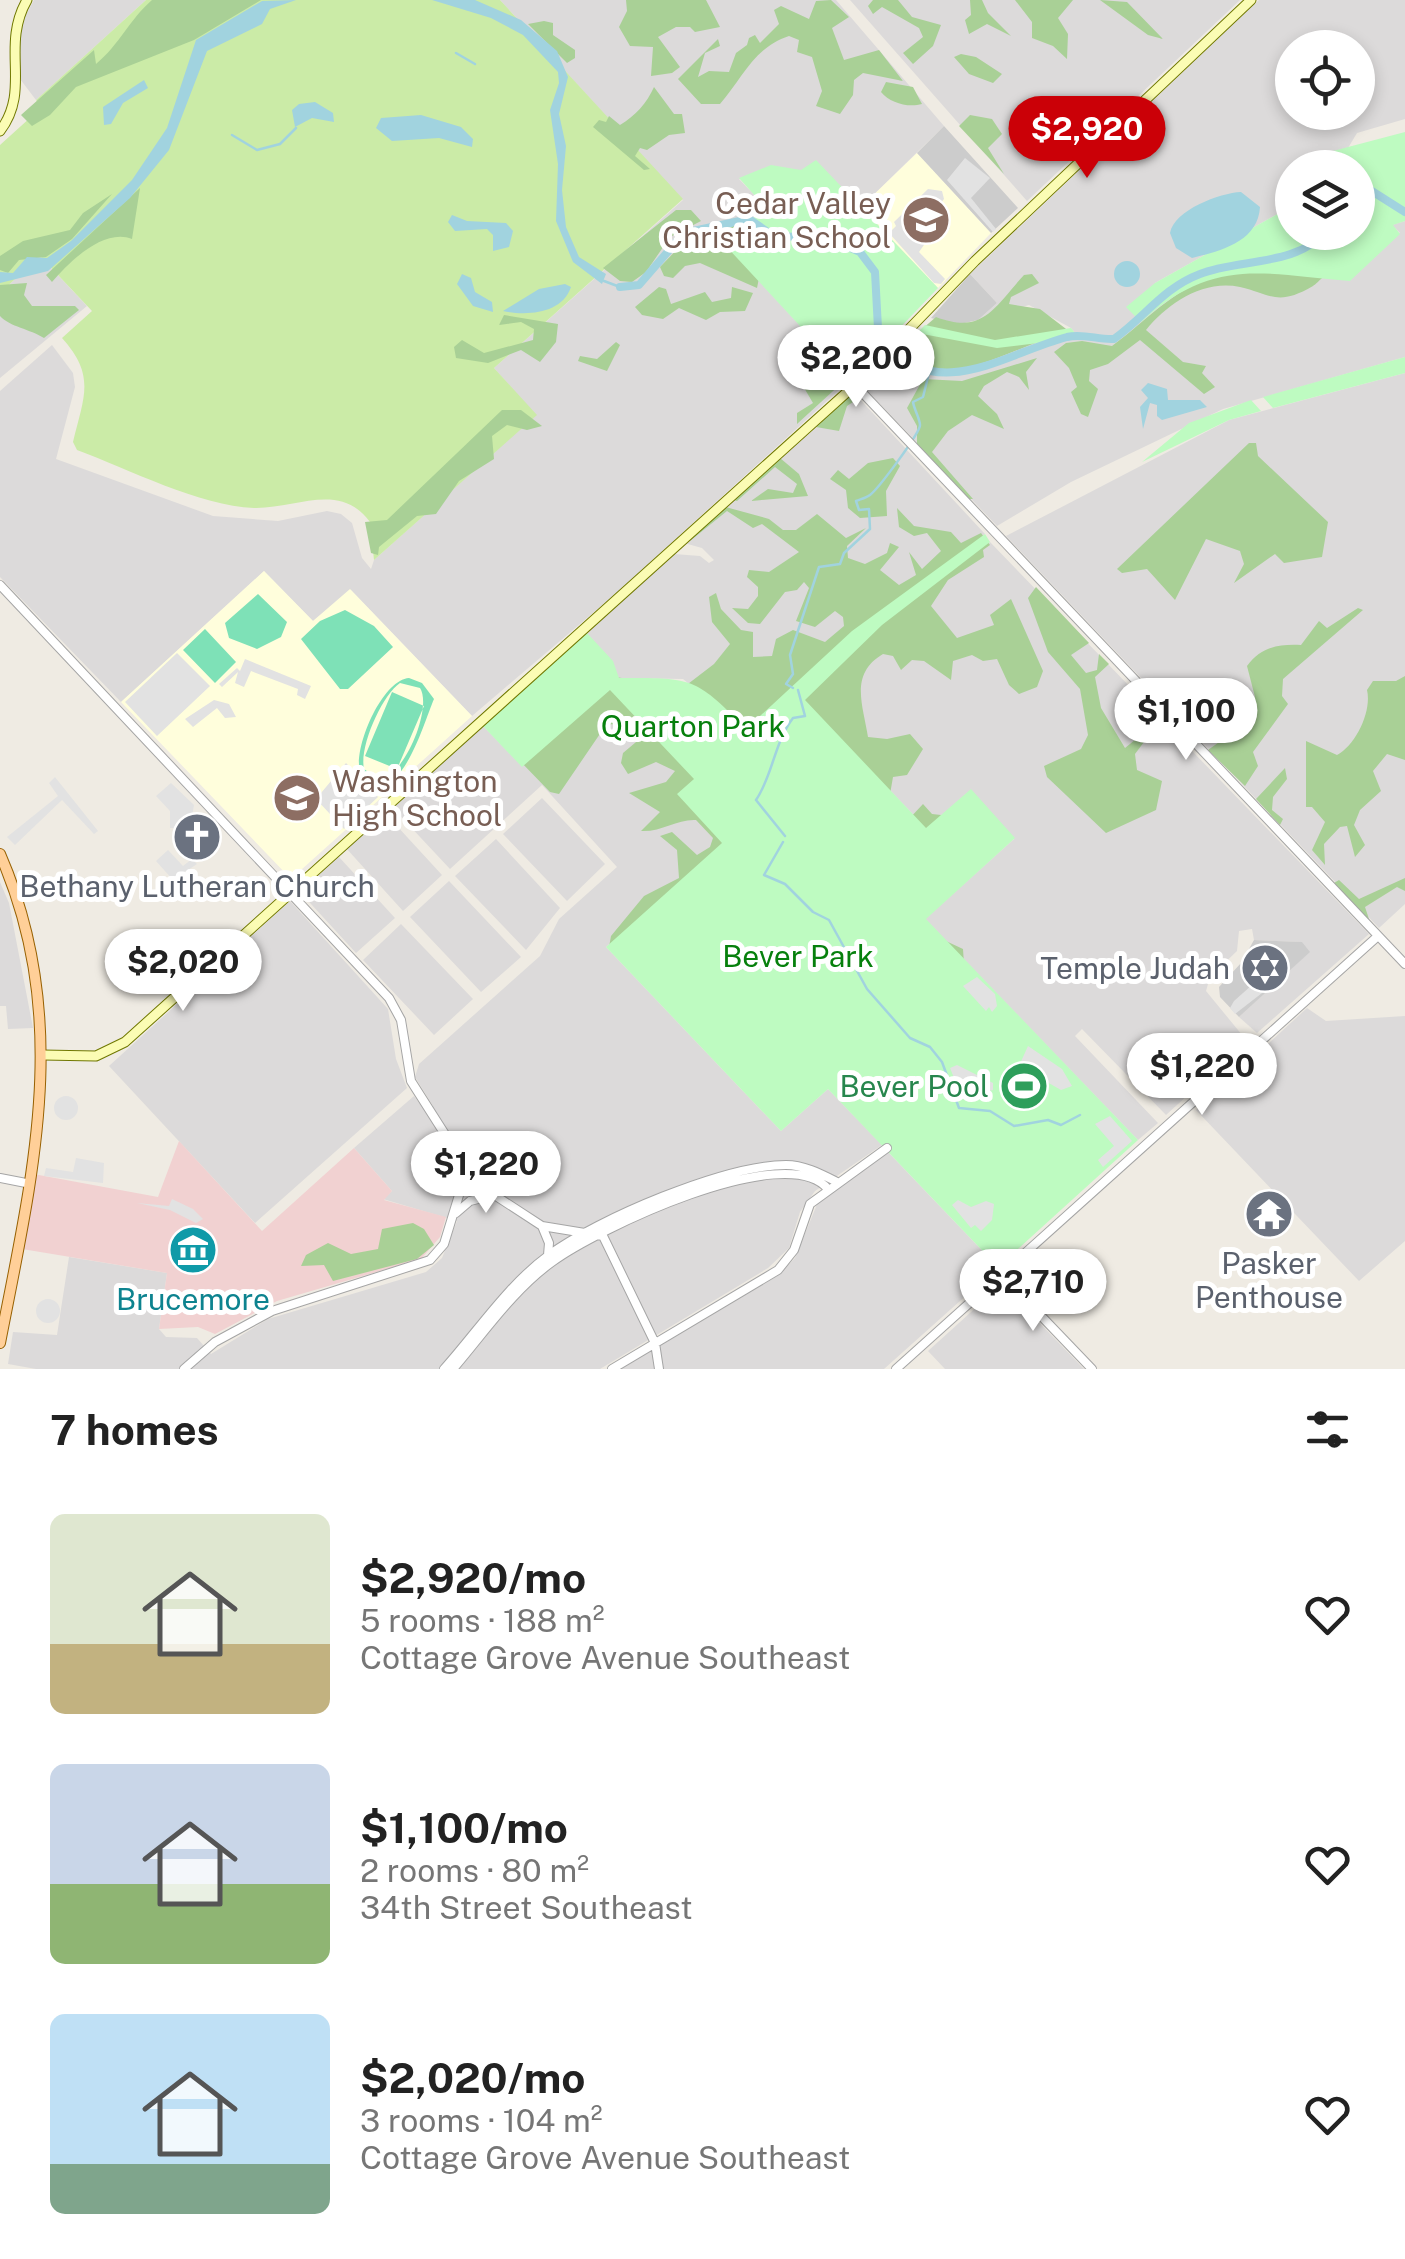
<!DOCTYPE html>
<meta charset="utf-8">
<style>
:root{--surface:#fff;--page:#f6f6f6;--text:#222;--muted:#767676;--accent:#cb0007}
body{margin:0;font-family:"Public Sans",sans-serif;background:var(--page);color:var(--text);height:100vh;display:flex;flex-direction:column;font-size:38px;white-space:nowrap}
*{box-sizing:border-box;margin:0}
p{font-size:32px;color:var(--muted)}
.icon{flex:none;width:55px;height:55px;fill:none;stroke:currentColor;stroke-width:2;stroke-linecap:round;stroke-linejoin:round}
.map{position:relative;height:1369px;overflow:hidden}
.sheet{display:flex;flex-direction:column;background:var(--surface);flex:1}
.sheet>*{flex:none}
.fabs{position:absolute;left:1275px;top:30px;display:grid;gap:20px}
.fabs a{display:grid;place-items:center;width:100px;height:100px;border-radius:50%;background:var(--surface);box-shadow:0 5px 15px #0003;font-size:50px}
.price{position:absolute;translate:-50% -85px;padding:0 22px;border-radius:35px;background:#fff;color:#222;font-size:32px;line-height:65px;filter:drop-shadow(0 2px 5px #0008)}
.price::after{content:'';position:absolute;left:50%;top:60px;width:30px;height:22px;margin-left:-15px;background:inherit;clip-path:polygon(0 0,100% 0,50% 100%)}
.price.selected{background:var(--accent);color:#fff}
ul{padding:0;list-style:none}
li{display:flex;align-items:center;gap:30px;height:250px;padding:0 50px}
li span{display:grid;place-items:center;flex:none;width:280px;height:200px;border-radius:15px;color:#555}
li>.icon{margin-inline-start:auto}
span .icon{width:120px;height:120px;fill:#fffc;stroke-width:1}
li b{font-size:42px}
h2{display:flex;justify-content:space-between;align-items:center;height:120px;padding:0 50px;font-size:42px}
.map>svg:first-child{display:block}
</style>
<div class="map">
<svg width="1405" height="1369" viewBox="0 0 1405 1369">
<rect width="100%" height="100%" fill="#efebe3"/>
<!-- residential -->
<path fill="#dcdada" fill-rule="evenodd" d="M34 0H146L36 100 17 75 16 33Z
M500 0H836L944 126 861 207 801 170 739 179 766 207 726 245 850 380 614 595 472 716 351 590 313 621 264 571 121 702 0 577V391L52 345 73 373 75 387 56 459 213 516 278 521 327 511 341 514 352 523 362 558 371 569 374 560 536 415 494 368 683 200Z
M850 0H1240L1027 201Z
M1259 0H1405V119L1357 133 1348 148 1334 151 1349 167 1292 168V201L1281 212 1155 283 1162 302 1193 284 1229 272 1400 233 1392 225 1405 221V357L1223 409 1071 482 997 526 862 385 917 333 1078 337 1071 328 1029 305 978 320 997 303 970 274ZM1292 48H1358V112H1292Z
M40 256 87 306 0 378V293Z
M1405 373V904L1379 928 1006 536 1229 420Z
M855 394 985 534 859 626 745 729 683 679 619 678 587 633 674 554 700 556 709 563 714 560 702 548 684 543Z
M990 542 1369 934 1257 1033 1239 1017 1309 952 1301 942 1254 940 1252 929 1239 931 1237 951 1210 977 1206 991 1247 1041 1166 1115 1082 1029 1075 1036 1158 1123 1138 1140 925 919 1014 839 926 828 804 700 935 581Z
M609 690 694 779 723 842 606 947 781 1131 828 1089 882 1145 815 1191 800 1212 789 1248 768 1268 600 1369H36L8 1364 13 1332 57 1335 69 1257 167 1273 159 1329 166 1337 197 1338 211 1354 268 1319 426 1272 442 1258 457 1221 383 1199 392 1191 354 1148 414 1096 426 1112 433 1106 415 1077 419 1064 540 956 559 919 617 867 542 785 450 869 391 806 483 726 522 766Z
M542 798 605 864 567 901 503 834Z
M385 813 442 875 403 911 346 848Z
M496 839 560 908 526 950 455 876Z
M339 857 395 918 356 953 300 892Z
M449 881 521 957 481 992 410 917Z
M0 882 9 903 33 1028 8 1029 6 1006H0Z
M290 901 388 1009 396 1059 407 1088 255 1223 109 1066Z
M401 924 473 999 434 1035 363 960Z
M1307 1008 1326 1021 1405 1016V1241L1359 1281 1196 1110Z
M888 1152 998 1267 884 1369H621L777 1276 795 1258 818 1202Z
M1002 1284 1084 1369H945L928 1351Z"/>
<!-- commercial -->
<path fill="#f1d1d1" d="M179 1141 262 1231 354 1148 392 1191 384 1200 446 1217 440 1237 421 1259 277 1301 215 1334 198 1327 159 1329 167 1273 16 1248 28 1173 158 1197Z
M1028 1261 1046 1279 1030 1295 1012 1276Z"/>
<!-- education -->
<path fill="#fffedc" d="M917 153 991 233 938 288 861 207Z
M264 571 313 621 350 589 472 716 291 879 121 702Z"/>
<!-- religious -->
<path fill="#ccc" d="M944 126 1018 208 991 233 917 153Z
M970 274 997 303 978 320 956 325 931 318Z
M1254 940 1302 942 1310 952 1239 1017 1220 997 1219 987 1241 963Z"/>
<!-- grass -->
<path fill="#cbeba7" d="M146 0H500L683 199 494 368 537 415 374 560 370 522C340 481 296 509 254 508 200 506 128 469 77 450L73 442C84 396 96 376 62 338L92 311 40 256 0 293V145L42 107 36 100Z"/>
<!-- forest -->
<path fill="#a9d096" d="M152 0H261L194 40 76 87 50 115 32 126 21 115 94 50 96 64C119 45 130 19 152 0Z
M626 0H706L720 27 695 32 690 27H676L658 37 680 67 672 73 651 76 653 47 630 46 619 27 627 11Z
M831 0 849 17 832 28 844 60 879 50 903 81 863 73 854 80 853 95 840 114 816 106 822 91 812 57 797 52 799 40 789 36C753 48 743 78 720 104H701L678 79 718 39 720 46 705 53 698 77 709 71 729 72 736 53 747 45 749 38 755 35 760 43 779 24 774 10 781 6 809 19 816 1Z
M873 0H898L912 17 941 25 933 46 913 64 903 53 923 37 919 28 882 7 873 14 868 6Z
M970 0H982L988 13 1011 36 987 24 969 34 965 20 971 15Z
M1015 0H1073L1058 18 1068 34 1067 59 1053 46 1032 38V22Z
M1100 0 1127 2 1163 39 1148 35Z
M544 21 553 23V35L575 50V58L567 63 528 24Z
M961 54 976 57 1002 74 993 83 969 74 954 57Z
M886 82 913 87 922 104C908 108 890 103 881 92Z
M654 87 674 114H682L685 133 669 135 647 150 640 148 635 156 650 169 644 170 593 127 599 120 606 122 609 116 620 125C635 116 647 103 654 87Z
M970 115 992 119 1002 134 988 148 1004 174 959 126Z
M140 188 132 239C104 228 70 261 52 282L46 275Z
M112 194 72 239 46 257 19 260 8 273 0 270V256L23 241 70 230 83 213Z
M676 210H691L701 221 670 237 646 272 632 282 620 281 603 268Z
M1381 212C1368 226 1323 280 1313 286 1277 307 1271 294 1240 287 1203 279 1167 304 1146 330L1183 362 1206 366 1202 373 1215 387 1204 394 1140 340 1108 364 1090 370 1089 381 1098 389 1088 417 1081 414 1071 392 1077 387 1069 368 1054 352 1066 343 1082 341 1112 346C1150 318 1167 294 1214 276 1269 254 1335 252 1381 212Z
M740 224 759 278 757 288 700 263 685 266 673 278 664 276 660 267 687 239 706 230 723 236 730 227Z
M1032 274 1039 283 1011 297 1009 304 1040 309 1070 332C1032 339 970 378 934 369 922 366 909 355 899 349L936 317C983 335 994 308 1024 275Z
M27 283 24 295 32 306H75L79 310 44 338C30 329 10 327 0 316V285Z
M659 287 666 289 671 304 705 292 712 302 731 298 732 287 753 293 745 311 720 312 706 320 679 308 663 319 642 315 635 307Z
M504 315 558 324 556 342 540 362 521 350 488 363 456 358 454 347 462 340 484 353 533 340 534 329 521 322 499 325Z
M616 342 620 345 607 371 578 361 580 356 597 359Z
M1037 358 1026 372 1029 390 1019 377 1007 372 984 386 978 396 997 414 1004 429 972 415 948 431 932 452 973 499H969L917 445V426L907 408 923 379 962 381Z
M835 369 844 381 797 424V413L813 403 803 386Z
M851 394 856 400 847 406 839 431 816 427Z
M502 410H521L542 426 527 430 507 425 492 436 494 459 459 481 436 514 417 516 379 547 378 555 371 553 365 522 387 520Z
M1249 443H1256L1258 456 1328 522 1322 557 1284 563 1275 554 1234 583 1244 564 1240 551 1206 539 1175 600 1147 569 1122 573 1117 569Z
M780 458 799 474 808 496 751 501 768 489 793 493 797 484 775 467 737 501 730 499Z
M893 458 900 466 886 491 887 516 860 518 848 508 846 490 830 479 838 470 849 479 868 463Z
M722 506 769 519 783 530H796L817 514 846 538 866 528 847 546 848 558 865 564 887 553 890 543 899 547 880 570 899 585 916 575 909 552 922 569 941 551 927 533 914 536 899 527 897 508 914 526 951 532 961 543 981 533 990 545 983 550 984 557 948 580 931 606 957 638 994 625 990 615 1011 599 1043 671 1037 687 1019 694 1009 685 997 659 983 661 972 655 953 661 951 680 924 661 912 660 901 670 893 656 883 654C849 674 863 705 868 737L887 739 910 734 923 749 907 775 893 777 889 800 909 819 923 804 932 814 950 816 921 917 933 935 963 949 964 964 609 947 611 936 644 896 679 878 677 850 660 836 672 832 697 855 710 847 713 838 696 820C677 819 662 832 641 831L660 812 629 793 666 782 675 771 656 762 628 774 621 763 623 753 642 737 622 723 606 725 559 794 550 792 486 726 615 677 684 687 714 664 730 644 712 622 709 597 716 593 721 609 741 630 753 632V657L772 656 776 639 793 630 825 642 844 626 843 617 835 611 815 627 796 621 809 588 804 582 797 590 785 592 760 624 748 623 732 608 748 609 758 596V587L747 577 749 570 769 572 799 552 762 524 753 528 727 511 690 541Z
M1036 587 1089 643 1071 655 1086 673 1097 670 1099 654 1109 664 1095 677 1101 708 1125 748 1141 735 1147 738 1135 754 1137 770 1162 781 1156 810 1106 833 1047 777 1044 766 1081 749 1088 735 1080 689 1048 652 1028 598Z
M1358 608 1363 610 1283 679 1282 696 1288 704 1253 752 1258 766 1245 786 1208 750 1229 735 1255 697 1247 666C1261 647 1278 644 1301 645L1319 621 1327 628Z
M1405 676V760L1387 754 1373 771 1381 791 1360 810 1354 825 1365 845 1355 857 1347 826 1340 827 1324 844 1325 865 1312 850 1325 822 1312 807H1306V741L1337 755C1356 745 1372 711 1367 690L1373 681H1396Z
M1285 768 1287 779 1273 797 1272 810 1283 819 1280 825 1256 799Z
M1405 878V891L1397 887 1365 907 1370 922 1334 883 1339 880 1359 899Z
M413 1223 424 1229 434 1245 417 1259 333 1281 324 1265 301 1266 306 1255 328 1243 351 1254 378 1249 382 1229Z"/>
<!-- park -->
<path fill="#befbc1" d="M1405 132V221L1393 225 1400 234 1350 281C1261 274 1214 256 1141 322L1126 307 1155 283 1281 212 1292 201V232H1358V168L1349 167 1333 151Z
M816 160 938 288 850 380 725 245 765 207 739 178 771 165 801 170Z
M925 325 995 340 1071 328 1079 338 997 348 917 333Z
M1405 357V373L1273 408 1263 397Z
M1251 400 1261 411 1229 420 1142 462 1189 423Z
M985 534 990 542 882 625 805 700 926 828 971 789 1015 838 926 919 1138 1140 998 1267 828 1089 781 1131 606 947 722 843 677 794 694 779 610 690 522 767 483 726 587 633 613 661 619 678C691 678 695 676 746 729L852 631Z"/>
<!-- pitch -->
<path fill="#7ee1b7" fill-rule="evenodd" d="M258 594 287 622 281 637 257 649 229 638 225 623Z
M345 610 374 626 393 647 348 689H340L301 639 320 621Z
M205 629 236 662 215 683 183 650Z
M409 678 422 683 434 699C423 724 398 818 360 772 353 748 382 680 409 678ZM400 683 420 688C433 708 403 780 378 779L364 769C359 747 382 695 400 683Z
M392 692 424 706 397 769 365 756Z"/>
<!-- parking -->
<path fill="#e2e2e2" d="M965 158 990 178 971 198 996 229 993 232 947 180Z
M928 189 942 191 944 199 934 211 950 228 945 235 939 230 933 236 941 238 926 242 919 252 945 279 941 284 934 283 889 233 896 226 894 222Z
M177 653 210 686 157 736 125 702Z
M245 659 311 686 305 699 297 695 298 689 251 671 244 687 235 683 238 672 222 687 219 684 237 668 240 671Z
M214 700 229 704 236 717 225 718 217 708 193 727 185 719Z
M346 763 378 797 344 829 316 799Z
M55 777 98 831 94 834 62 800 15 845 7 837 58 796 49 783Z
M171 783 194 805 190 828H170V811L156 796Z
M168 850 183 866 192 859 197 864 173 880 156 861Z
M977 977 995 994 997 1006 992 1012 989 1007 986 1011 963 986Z
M1261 977 1275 983 1235 1014 1230 1008 1234 1001Z
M1028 1046 1062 1069 1072 1086 1061 1090 1019 1066Z
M957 1065 993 1083V1090L962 1098 950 1068Z
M54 1108a12 12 0 1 1 24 0a12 12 0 1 1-24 0Z
M1110 1116 1132 1141 1103 1167 1098 1160 1114 1146 1095 1124Z
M76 1158 104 1163 103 1183 44 1176 46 1168 73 1172Z
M172 1199 193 1209 203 1219 196 1223 170 1210 137 1203 169 1206Z
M958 1200 971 1207 986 1201 994 1204 992 1220 981 1231 975 1225 971 1228 952 1205Z
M36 1311a12 12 0 1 1 24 0a12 12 0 1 1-24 0Z"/>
<!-- water -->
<path fill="#a1d3df" d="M296 0 270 9 262 24 207 51 169 150 130 198 48 271 0 283V272L13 273 27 257 47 258 71 241 132 180 167 128 196 40 262 1Z
M432 0H475L521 20 557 51 568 77 559 114 566 146 562 190 566 227 579 257 606 274 602 284 573 262 556 221 558 164 550 110 559 83 558 72 523 35 491 18Z
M144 80 148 88 123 103 111 124 104 125 103 107Z
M315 102 333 113 334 122 312 118 295 127 292 110 299 104Z
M421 115 461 127 473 139 472 147 439 138 392 141 376 128 381 118Z
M1241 192 1260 207C1258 242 1220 251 1192 258L1176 248 1170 233C1174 210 1220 193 1241 192Z
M452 215 467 221 506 223 513 231 509 247 493 251V235L487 229 455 231 448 222Z
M1114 274a13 13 0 1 1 26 0a13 13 0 1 1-26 0Z
M462 274 471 278 475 292 492 302 493 312 473 306 457 284Z
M565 284 571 287C562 314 527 316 503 311L539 289Z
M1148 383 1167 389 1168 400H1200L1207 407 1162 420 1157 416V405L1150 403 1143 429 1140 407 1148 398 1141 390Z"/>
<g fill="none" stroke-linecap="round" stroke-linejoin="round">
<!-- stream -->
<path stroke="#a1d3df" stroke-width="2.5" d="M456 53 475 64
M232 135 257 150 280 144 296 128
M604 281 620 287
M793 688 786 684 793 674 790 655 819 567 840 564 844 553 870 529 869 509 859 510 856 501C861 499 866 498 870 495 879 488 920 433 920 425 920 419 914 409 913 402L923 397 929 373
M785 836 756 800C773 775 774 743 793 718L805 716 798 690
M783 842 764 875 785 884 813 912 829 920 867 989 910 1038 930 1047 942 1062 959 1108 990 1111 1014 1126 1048 1120 1061 1125 1080 1115"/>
<!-- river -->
<path stroke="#a1d3df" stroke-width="8" d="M1358 189 1367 188 1405 212
M620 287 639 285 684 233 749 219 775 237 823 236 860 252 875 272 879 347C948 400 996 357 1067 337 1083 333 1098 340 1114 339 1145 317 1163 288 1200 274 1236 259 1299 266 1324 232"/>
<!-- tertiary casing -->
<g stroke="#a5a5a5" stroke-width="10">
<path id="tertiary" d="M855 385 1405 964
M0 585 389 998 401 1020 411 1081 476 1183 542 1226 603 1236 655 1343 659 1369
M0 1178 26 1183
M456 1213 470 1201 490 1196
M542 1226 549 1243 548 1255
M1001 1274 1092 1369
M184 1369 215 1342 272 1311 430 1260 444 1244 467 1169
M444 1369C478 1331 508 1285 549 1255 598 1219 725 1165 786 1165 804 1165 821 1174 837 1182
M453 1369C484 1333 513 1290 552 1262 595 1230 786 1138 828 1189
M612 1369 778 1270 794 1250 810 1204 887 1148
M896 1369 1378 936"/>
</g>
<!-- secondary casing -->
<g stroke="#707801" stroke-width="11">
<path id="secondary" d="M0 131C32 89 0 47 27 0
M43 1055 96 1056 125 1042 855 385 975 261 1251 0"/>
</g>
<!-- primary casing -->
<g stroke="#976000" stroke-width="12">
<path id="primary" d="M0 854C72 1019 33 1173 0 1343"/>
</g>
<!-- tertiary -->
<use href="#tertiary" stroke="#fff" stroke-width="8"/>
<!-- secondary -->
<use href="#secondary" stroke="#fbfcb4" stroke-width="9"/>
<!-- primary -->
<use href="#primary" stroke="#ffcf98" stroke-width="10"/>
</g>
<!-- icons -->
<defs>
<g id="school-disc" transform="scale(2.5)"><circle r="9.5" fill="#8d6e63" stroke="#fff"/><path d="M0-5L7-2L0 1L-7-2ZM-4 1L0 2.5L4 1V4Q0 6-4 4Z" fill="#fff"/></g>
<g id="church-disc" transform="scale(2.5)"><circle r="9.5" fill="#6b7280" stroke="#fff"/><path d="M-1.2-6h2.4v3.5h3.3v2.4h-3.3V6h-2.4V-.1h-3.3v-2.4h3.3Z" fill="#fff"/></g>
<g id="synagogue-disc" transform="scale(2.5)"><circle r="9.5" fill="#6b7280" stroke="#fff"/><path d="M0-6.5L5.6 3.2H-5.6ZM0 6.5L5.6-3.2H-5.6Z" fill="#fff"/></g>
<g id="stadium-disc" transform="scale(2.5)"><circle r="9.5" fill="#2e9e5b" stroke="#fff"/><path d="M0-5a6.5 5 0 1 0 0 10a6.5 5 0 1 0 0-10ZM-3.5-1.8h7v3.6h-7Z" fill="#fff"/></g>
<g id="temple-disc" transform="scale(2.5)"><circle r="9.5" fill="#6b7280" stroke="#fff"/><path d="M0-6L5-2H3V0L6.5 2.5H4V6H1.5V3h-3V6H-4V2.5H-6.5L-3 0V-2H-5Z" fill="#fff"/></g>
<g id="museum-disc" transform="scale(2.5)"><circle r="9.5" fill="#0f9aa8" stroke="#fff"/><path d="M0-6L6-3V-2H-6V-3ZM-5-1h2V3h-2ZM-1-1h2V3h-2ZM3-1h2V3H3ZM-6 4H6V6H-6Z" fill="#fff"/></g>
</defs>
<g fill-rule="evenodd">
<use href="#school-disc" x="926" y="220"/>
<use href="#school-disc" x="297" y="798"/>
<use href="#church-disc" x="197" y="837"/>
<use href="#synagogue-disc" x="1265" y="968"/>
<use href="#stadium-disc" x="1024" y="1086"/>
<use href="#temple-disc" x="1269" y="1214"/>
<use href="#museum-disc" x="193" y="1250"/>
</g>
<g text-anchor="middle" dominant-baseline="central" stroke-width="10" stroke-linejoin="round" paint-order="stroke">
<!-- education labels -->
<g font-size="30" fill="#785e54" stroke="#fff" text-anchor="end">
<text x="891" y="203">Cedar Valley<tspan x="891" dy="34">Christian School</tspan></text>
<text x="332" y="781" text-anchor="start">Washington<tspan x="332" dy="34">High School</tspan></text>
</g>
<!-- park labels -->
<g font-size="30" fill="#07800d" stroke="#fff">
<text x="693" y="726">Quarton Park</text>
<text x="798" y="956">Bever Park</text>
</g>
<!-- worship labels -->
<g font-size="30" fill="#5b616d" stroke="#fff">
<text x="197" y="886">Bethany Lutheran Church</text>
<text x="1230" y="968" text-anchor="end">Temple Judah</text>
<text x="1269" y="1263">Pasker<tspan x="1269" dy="34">Penthouse</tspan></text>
</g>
<!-- leisure labels -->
<g font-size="30" fill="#27864d" stroke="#fff" text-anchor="end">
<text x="989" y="1086">Bever Pool</text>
</g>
<!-- culture labels -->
<g font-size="30" fill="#0d838f" stroke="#fff">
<text x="193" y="1299">Brucemore</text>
</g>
</g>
</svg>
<div class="fabs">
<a><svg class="icon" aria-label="locate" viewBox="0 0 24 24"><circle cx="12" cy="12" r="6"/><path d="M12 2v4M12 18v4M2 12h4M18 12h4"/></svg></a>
<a><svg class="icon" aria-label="layers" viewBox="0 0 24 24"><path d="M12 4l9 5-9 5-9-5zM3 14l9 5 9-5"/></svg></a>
</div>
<b class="price selected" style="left:1087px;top:181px">$2,920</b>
<b class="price" style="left:856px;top:410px">$2,200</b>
<b class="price" style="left:1186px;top:763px">$1,100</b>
<b class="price" style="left:183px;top:1014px">$2,020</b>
<b class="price" style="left:1202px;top:1118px">$1,220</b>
<b class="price" style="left:486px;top:1216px">$1,220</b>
<b class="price" style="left:1033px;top:1334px">$2,710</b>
</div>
<section class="sheet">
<h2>7 homes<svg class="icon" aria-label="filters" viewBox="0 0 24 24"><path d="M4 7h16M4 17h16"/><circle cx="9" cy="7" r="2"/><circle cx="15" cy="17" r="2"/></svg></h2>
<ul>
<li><span style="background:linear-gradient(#dfe7d0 65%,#c2b280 0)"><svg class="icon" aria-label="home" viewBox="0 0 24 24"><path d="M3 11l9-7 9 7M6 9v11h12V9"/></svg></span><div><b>$2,920/mo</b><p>5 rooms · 188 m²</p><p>Cottage Grove Avenue Southeast</p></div><svg class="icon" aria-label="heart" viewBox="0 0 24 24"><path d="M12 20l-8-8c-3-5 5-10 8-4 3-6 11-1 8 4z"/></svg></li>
<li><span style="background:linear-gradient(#c9d6e8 60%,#8fb573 0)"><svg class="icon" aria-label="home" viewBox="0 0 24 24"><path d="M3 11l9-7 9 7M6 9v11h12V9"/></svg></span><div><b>$1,100/mo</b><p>2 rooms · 80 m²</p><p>34th Street Southeast</p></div><svg class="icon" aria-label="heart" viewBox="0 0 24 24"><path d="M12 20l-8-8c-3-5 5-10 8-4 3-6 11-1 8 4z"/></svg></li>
<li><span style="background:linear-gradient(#bfe0f5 75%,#7fa58c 0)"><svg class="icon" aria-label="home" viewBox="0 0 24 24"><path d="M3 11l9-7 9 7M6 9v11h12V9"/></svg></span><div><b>$2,020/mo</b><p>3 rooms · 104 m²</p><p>Cottage Grove Avenue Southeast</p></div><svg class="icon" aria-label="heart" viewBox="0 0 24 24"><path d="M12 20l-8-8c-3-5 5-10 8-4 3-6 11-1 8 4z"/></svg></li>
</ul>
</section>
